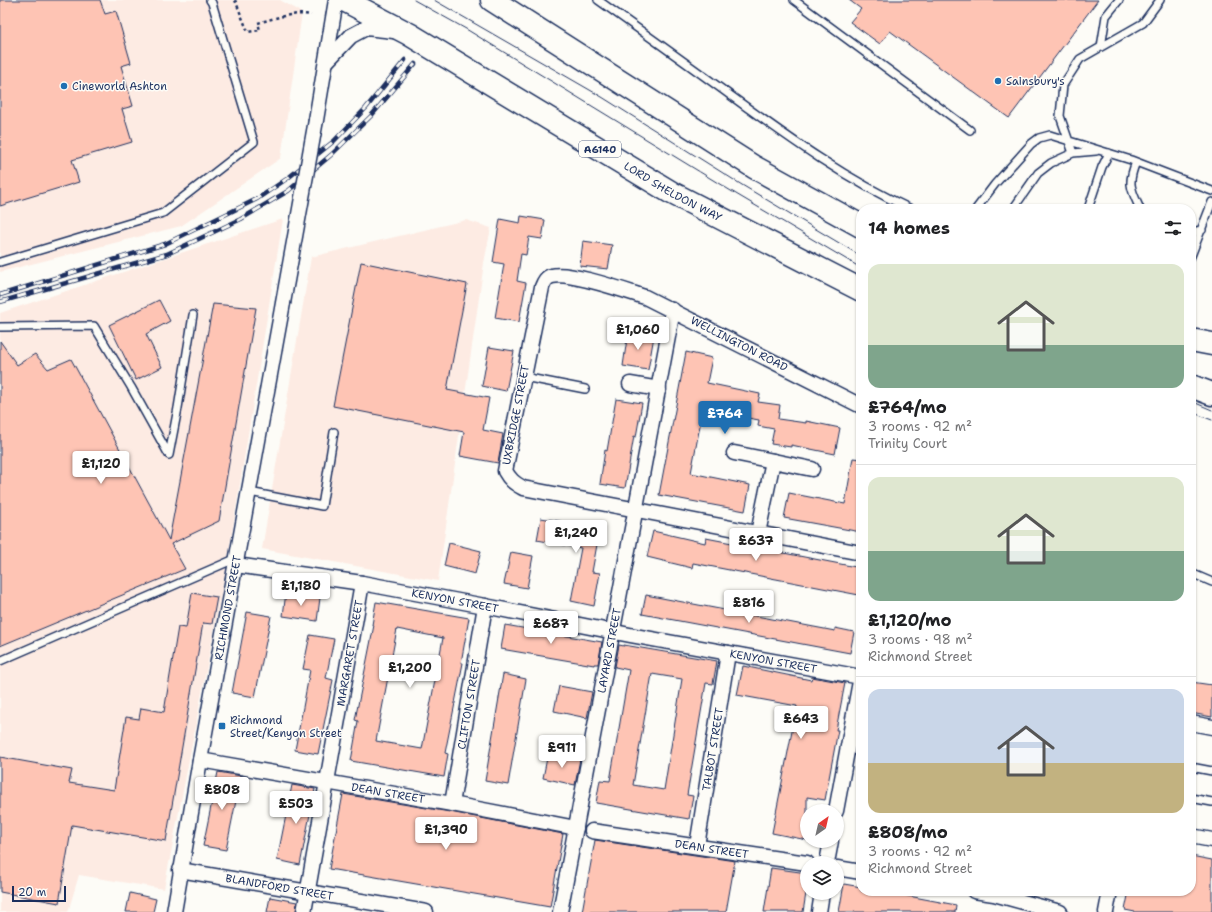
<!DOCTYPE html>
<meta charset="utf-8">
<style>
:root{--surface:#fff;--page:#f6f6f6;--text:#202124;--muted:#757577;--line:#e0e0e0;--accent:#1f6fb2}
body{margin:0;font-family:"Shantell Sans",sans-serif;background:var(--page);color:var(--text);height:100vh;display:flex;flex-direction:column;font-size:15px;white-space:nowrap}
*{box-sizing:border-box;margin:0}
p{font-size:13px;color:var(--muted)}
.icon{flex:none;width:22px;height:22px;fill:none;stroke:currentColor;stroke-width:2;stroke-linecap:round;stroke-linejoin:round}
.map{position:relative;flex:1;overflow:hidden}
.panel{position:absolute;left:856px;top:204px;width:340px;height:692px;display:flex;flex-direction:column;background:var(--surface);border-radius:16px;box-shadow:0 1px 3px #0004}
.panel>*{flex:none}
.needle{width:26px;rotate:34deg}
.buttons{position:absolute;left:800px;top:804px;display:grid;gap:8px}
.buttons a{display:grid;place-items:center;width:44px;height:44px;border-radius:50%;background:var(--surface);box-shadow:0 1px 3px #0004;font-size:20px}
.scale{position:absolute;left:12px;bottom:10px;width:54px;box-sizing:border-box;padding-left:4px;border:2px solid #1b2f5e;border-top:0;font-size:11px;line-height:14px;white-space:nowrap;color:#1b2f5e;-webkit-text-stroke:3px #fdfcf7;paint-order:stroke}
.price{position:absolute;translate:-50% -34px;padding:0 9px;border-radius:4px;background:#fff;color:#222;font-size:13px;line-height:26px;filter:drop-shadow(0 1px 2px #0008)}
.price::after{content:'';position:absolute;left:50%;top:24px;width:12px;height:9px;margin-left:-6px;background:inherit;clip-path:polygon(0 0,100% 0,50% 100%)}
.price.on{background:var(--accent);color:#fff}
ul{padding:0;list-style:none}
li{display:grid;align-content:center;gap:8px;height:212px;padding:0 12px}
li+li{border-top:1px solid var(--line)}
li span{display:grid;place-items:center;height:124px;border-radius:12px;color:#555}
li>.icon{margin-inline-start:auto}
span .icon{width:72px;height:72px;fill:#fffc;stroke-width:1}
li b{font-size:17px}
h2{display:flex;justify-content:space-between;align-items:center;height:48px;padding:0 12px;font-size:17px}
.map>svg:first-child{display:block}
</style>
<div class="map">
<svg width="1212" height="912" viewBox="0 0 1212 912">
<rect width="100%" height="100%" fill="#fdfcf7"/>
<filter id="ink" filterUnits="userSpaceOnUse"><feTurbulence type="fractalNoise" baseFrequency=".025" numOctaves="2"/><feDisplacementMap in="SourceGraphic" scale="8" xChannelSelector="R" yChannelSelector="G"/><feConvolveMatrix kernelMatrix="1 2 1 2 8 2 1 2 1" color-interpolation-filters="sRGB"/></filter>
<g filter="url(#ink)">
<!-- built -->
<path fill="#fdebe3" d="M0 0H280L302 13 281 158 181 226 0 272Z
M283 219 228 558 164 889 79 875 68 912H0V313Z
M466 220 491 228 484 263 438 581 262 549 311 257Z"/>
<!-- building -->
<path fill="#fec4b4" stroke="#1b2f5e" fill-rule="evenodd" d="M0 0H100L105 14 116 11 131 63 121 66 133 106 122 109 132 142 72 160 79 182 0 206Z
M849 0H1098L1009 118 890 31 880 44 850 22 861 9Z
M521 216 545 220 542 239 529 237 526 255 521 254 517 281 526 283 519 322 495 318 504 264 493 262 500 219 520 223Z
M583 241 612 245 608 269 580 266Z
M361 262 467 284 447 390 489 398 483 430 503 434 498 463 460 456 464 432 333 406Z
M159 300 170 321 146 334 162 367 136 380 109 325Z
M213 304 256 308 219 521 171 544 185 569 0 646V341L17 365 35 354 48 369 71 359 169 540Z
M628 332 654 336 648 370 623 366Z
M489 347 514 351 506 391 482 386Z
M686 352 712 358 707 383 760 394 758 402 780 405 778 419 806 423V421L840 428 835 454 791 445V447L771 444 774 429 758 426 759 420 703 410 691 473 750 485 745 511 659 495Z
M616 399 642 403 636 437 634 436 625 488 600 484 605 450 607 451Z
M853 458 861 459V532L784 518 789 493 845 504Z
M541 518 600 528 592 572 600 573 594 606 571 601 581 548 537 540Z
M653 531 705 543 706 538 861 568V587L859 595 693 563 692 568 647 557Z
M449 543 481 551 475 574 444 566Z
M511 552 533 556 527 588 504 584Z
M286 592 320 598 317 621 283 616Z
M192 593 217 597 212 624 203 623 166 841 72 825 59 903 0 892V757L72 770 69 783 114 790 126 717 139 719 141 708 164 712 178 627 186 628Z
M646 595 835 631V628L854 632 850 653 642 614Z
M376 602 469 618 461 663H463L445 753 448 754 444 777 351 761 358 721 355 720 374 625H372ZM397 629 443 638 422 749 376 741Z
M247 612 271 616 255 697 232 693Z
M505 625 602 642 598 664H594V665L501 649Z
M310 635 334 639 326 678 333 680 318 754 295 750 310 670 303 669Z
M619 645 624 646V645L717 661 713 684 706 683 687 795 693 796 689 819 596 803 600 780 610 781 629 670 615 667ZM652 674 682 679 664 790 633 785Z
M743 666 811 680 812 677 845 683 836 730H838L825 800 807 797V840L772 833 797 706 737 695Z
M503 674 526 679 508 785 485 781Z
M1191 682 1212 685V717L1191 713Z
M559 686 592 692 587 718 554 711Z
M548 753 580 759 575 785 543 778Z
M218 772 241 776 226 850 203 846Z
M292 785 315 789 300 865 277 860Z
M343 794 450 812 563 834 550 907 329 869Z
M595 840 735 861 726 912H582Z
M1191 856 1212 860V912H1135L1125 910 1129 891H1191Z
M771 868 807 873V887L803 912H764Z
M844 884 861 887V891H882L956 905 955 912H839Z
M130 893 156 899 153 912H126Z
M270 897 297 902 296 912H267Z"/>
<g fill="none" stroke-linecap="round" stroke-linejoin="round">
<!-- service casing -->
<g stroke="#1b2f5e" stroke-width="10">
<path id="service" d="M598 0C644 33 689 65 734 98 790 139 847 180 911 209
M794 0 970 130
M1101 47 1106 16 1119 0
M1073 153 1060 116 1063 85 1080 59 1143 23 1160 0
M1136 162C1127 184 1131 189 1140 209
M976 209 995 184 1031 144 1039 138 1050 135 1131 160 1212 191
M1013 209 1038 173 1051 163 1073 153 1096 151
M1088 209 1102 167 1109 153
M1191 232 1202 230
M1191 256 1212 202
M0 262 163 213 254 142 212 3 210 0
M0 327 94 326 131 387 169 455 178 408 193 315
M524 377 585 389
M249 492 322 506 334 432
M1191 573 1212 582
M0 661 237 558
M1191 767 1212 771
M1191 798 1212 802"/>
</g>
<!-- minor casing -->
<g stroke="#1b2f5e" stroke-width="17">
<g id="minor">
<path d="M326 62 351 36 366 28 394 31"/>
<path d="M316 120 336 0"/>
<path d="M630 384 659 389"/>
<path d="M861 406 645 297C626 291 569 271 552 276 546 277 544 282 542 287L505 471C510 480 514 483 523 488L861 553"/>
<path d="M734 453 812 469"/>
<path d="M758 533 773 461"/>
<path id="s1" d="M236 565 362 583 485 606 630 635 861 677"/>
<path d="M1191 723 1212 727"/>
<path id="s2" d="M200 760 452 804 576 828"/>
<path id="s3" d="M452 804 485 606"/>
<path d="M836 811 861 676"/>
<path id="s4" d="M592 831 807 863"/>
<path d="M1191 836 1212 840"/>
<path id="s5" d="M697 846 728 653"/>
<path d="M827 863 831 841"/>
<path d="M837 868 861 872"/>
<path id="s6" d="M180 870 426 912"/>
<path d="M974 891 994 894 1060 912"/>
<path id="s7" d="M174 912 200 760 283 303"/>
<path id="s8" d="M304 912 362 583"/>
<path id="s9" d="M560 912 673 310"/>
<path d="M819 912 822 893"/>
<path d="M1106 912 1110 891"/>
</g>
</g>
<!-- trunk casing -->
<g stroke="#1b2f5e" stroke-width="25">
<g id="trunk">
<path id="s10" d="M344 0 409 34 672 193 861 290"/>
<path d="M492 0 754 167 861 226"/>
<path d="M1191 340 1212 344"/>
<path d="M1191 386 1212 394"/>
</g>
</g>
<!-- path -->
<path stroke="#1b2f5e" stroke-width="2.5" stroke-dasharray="3 3" stroke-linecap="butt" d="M235 0 248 32 260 30 258 23C275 18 293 12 311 15"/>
<!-- service -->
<use href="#service" stroke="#fdfcf7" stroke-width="7"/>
<!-- minor -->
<use href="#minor" stroke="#fdfcf7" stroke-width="14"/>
<!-- trunk -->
<use href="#trunk" stroke="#fdfcf7" stroke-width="22"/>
<!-- tram -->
<path stroke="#1b2f5e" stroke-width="1" d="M414 0 466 29 736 194 861 268
M434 0 602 97 742 185 861 256
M1191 401 1212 410
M1191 412 1212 420"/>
<!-- rail casing -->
<g stroke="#1b2f5e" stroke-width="4.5">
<path id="rail" d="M0 295 165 244 257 199 288 178 334 141 366 108 405 60
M0 302 167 254 241 219 288 191 331 155 371 116 415 64"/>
</g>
<!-- rail -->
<use href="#rail" stroke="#fdfcf7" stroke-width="3" stroke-dasharray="9" stroke-linecap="butt"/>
<!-- minor-bridge casing -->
<g stroke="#1b2f5e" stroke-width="17" stroke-linecap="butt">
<path id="minor-bridge" d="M283 303 316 120"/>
</g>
<!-- minor-bridge -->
<use href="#minor-bridge" stroke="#fdfcf7" stroke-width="14"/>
</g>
</g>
<!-- markers -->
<g fill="#1f6fb2" stroke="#fdfcf7" stroke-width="1.5">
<circle cx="998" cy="81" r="4"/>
<circle cx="64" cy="86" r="4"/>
<rect x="218" y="722" width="8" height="8" rx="2"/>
</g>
<g text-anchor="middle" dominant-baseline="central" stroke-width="3" stroke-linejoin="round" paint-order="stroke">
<!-- shield labels -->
<rect fill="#fdfcf7" stroke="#5f6c8c" stroke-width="1" x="579" y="141" width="42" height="16" rx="3"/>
<g font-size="10" font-weight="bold" fill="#1b2f5e">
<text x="600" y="149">A6140</text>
</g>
<!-- poi labels -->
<g font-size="11" fill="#1b2f5e" stroke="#fdfcf7" text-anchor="start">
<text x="1006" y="81">Sainsbury's</text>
<text x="72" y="86">Cineworld Ashton</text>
<text x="230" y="720">Richmond<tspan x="230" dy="13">Street/Kenyon Street</tspan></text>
</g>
<!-- street labels -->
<g font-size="11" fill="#1b2f5e" stroke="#fdfcf7">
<text stroke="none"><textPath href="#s10" startOffset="381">LORD SHELDON WAY</textPath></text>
<text transform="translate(739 344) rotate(27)">WELLINGTON ROAD</text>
<text transform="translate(516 415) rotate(-79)">UXBRIDGE STREET</text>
<text stroke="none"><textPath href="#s1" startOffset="222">KENYON STREET</textPath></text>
<text stroke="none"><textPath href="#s7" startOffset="309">RICHMOND STREET</textPath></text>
<text stroke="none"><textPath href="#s9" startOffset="266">LAYARD STREET</textPath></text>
<text stroke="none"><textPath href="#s8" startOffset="263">MARGARET STREET</textPath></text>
<text stroke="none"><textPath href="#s1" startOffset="546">KENYON STREET</textPath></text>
<text stroke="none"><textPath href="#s3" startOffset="101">CLIFTON STREET</textPath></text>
<text stroke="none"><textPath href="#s5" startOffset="98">TALBOT STREET</textPath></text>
<text stroke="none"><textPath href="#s2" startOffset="191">DEAN STREET</textPath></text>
<text stroke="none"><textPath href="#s4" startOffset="121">DEAN STREET</textPath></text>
<text stroke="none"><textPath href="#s6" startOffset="101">BLANDFORD STREET</textPath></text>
</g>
</g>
</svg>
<div class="buttons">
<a><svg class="needle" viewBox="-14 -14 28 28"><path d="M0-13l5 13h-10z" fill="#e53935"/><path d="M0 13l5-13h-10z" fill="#757577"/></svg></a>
<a><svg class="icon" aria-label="layers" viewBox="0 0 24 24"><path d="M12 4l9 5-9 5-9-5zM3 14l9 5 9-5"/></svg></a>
</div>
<div class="scale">20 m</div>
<b class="price" style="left:638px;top:351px">£1,060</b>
<b class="price on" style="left:725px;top:435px">£764</b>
<b class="price" style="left:101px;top:485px">£1,120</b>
<b class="price" style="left:576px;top:554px">£1,240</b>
<b class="price" style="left:756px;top:562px">£637</b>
<b class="price" style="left:301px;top:607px">£1,180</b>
<b class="price" style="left:749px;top:624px">£816</b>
<b class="price" style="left:551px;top:645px">£687</b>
<b class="price" style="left:410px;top:689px">£1,200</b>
<b class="price" style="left:801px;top:740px">£643</b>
<b class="price" style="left:562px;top:769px">£911</b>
<b class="price" style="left:222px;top:811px">£808</b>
<b class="price" style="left:296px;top:825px">£503</b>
<b class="price" style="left:446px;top:851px">£1,390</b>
<section class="panel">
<h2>14 homes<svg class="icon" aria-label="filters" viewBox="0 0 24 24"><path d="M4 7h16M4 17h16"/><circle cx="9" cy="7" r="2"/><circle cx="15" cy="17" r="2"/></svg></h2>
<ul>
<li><span style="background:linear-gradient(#dfe7d0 65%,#7fa58c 0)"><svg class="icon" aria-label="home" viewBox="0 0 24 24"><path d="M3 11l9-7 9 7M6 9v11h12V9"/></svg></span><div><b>£764/mo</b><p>3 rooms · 92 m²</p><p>Trinity Court</p></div></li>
<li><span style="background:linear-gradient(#dfe7d0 60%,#7fa58c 0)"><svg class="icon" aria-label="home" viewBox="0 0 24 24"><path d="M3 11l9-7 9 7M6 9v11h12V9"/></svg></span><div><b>£1,120/mo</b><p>3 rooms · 98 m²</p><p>Richmond Street</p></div></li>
<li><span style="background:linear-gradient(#c9d6e8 60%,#c2b280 0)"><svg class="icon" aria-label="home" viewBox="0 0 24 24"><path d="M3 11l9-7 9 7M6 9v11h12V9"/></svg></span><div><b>£808/mo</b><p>3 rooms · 92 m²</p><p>Richmond Street</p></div></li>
</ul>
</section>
</div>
